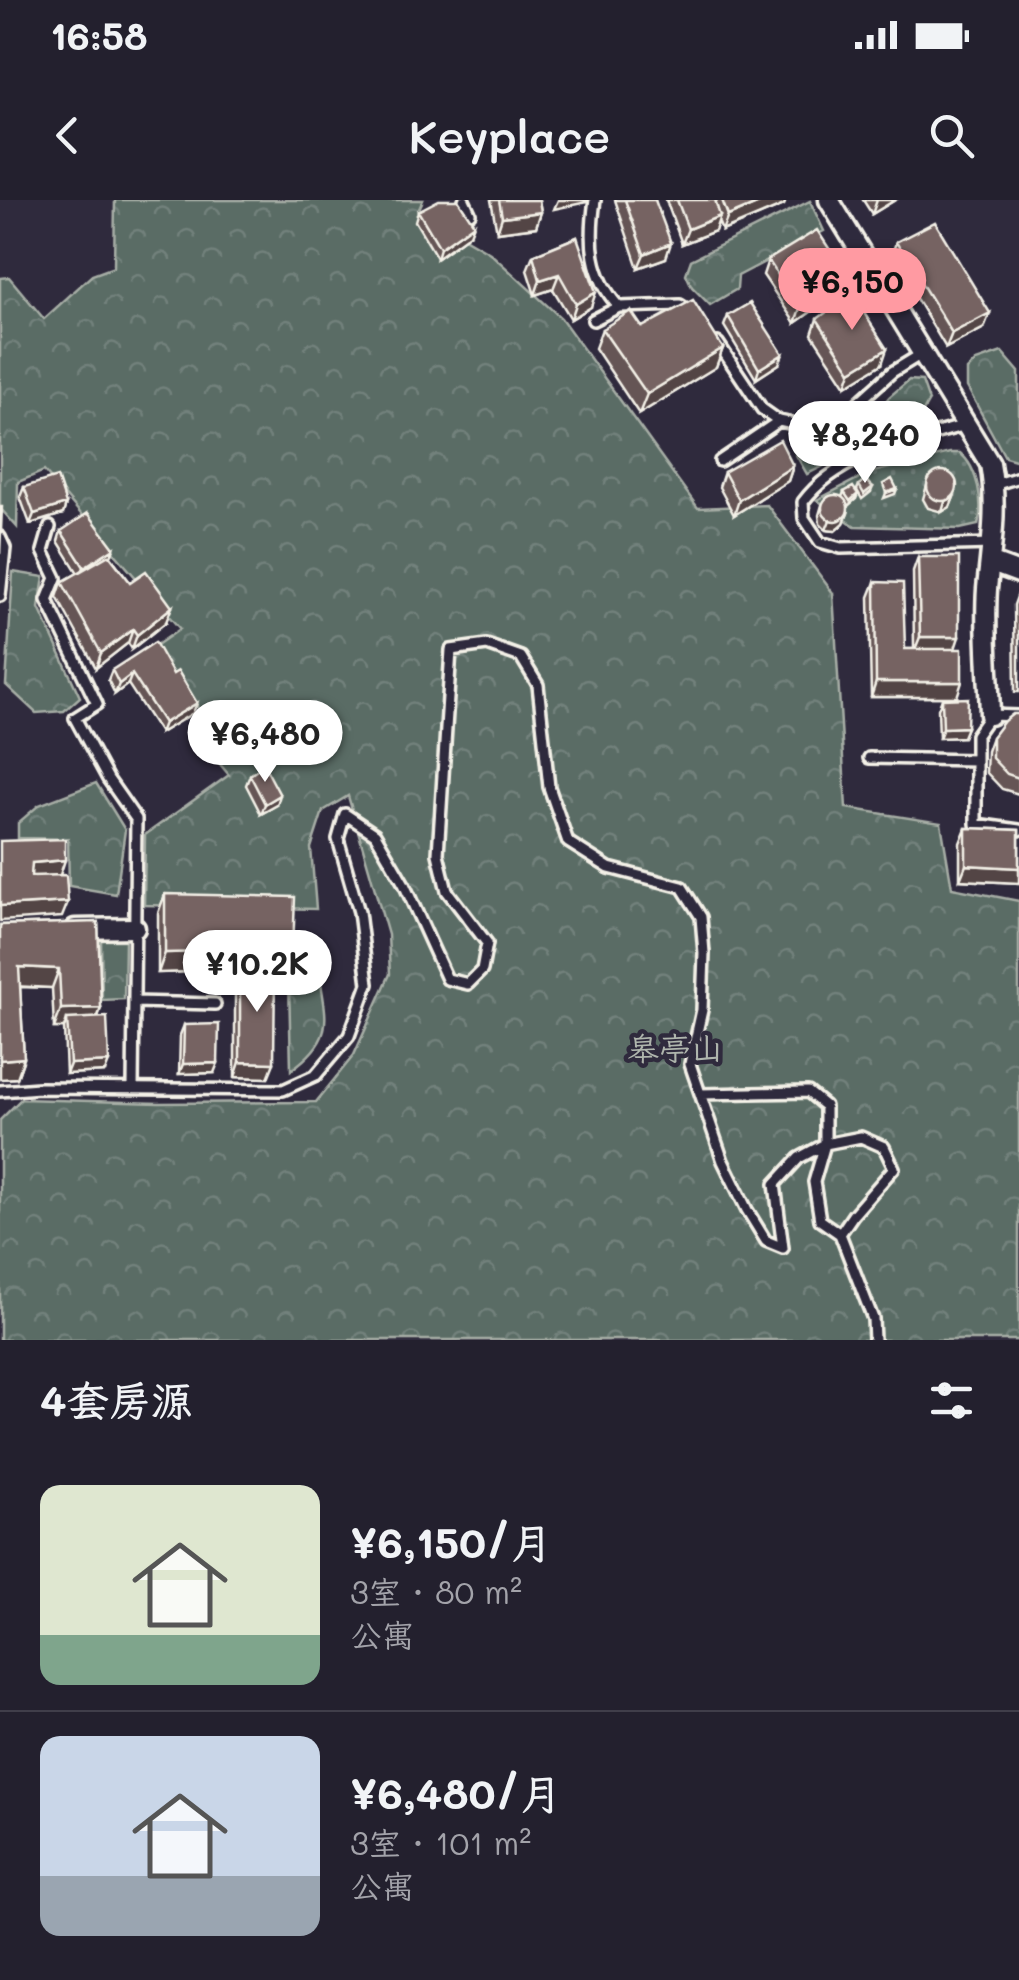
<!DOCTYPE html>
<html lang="zh">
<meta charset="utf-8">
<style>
:root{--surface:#23202e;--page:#2f2d3a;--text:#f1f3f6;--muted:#a3a3aa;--line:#403e4a;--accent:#ff9aa2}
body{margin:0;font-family:Mali,"LXGW WenKai TC",sans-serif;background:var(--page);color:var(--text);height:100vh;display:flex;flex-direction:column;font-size:38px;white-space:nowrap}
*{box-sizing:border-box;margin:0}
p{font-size:32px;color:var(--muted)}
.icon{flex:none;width:55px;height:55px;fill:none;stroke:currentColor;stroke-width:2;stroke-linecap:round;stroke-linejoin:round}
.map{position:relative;height:1140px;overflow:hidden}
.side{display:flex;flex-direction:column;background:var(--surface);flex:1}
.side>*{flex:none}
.price{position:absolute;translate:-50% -85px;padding:0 22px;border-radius:35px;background:#fff;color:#222;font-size:32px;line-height:65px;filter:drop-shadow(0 2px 5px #0008)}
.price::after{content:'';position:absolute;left:50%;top:60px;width:30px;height:22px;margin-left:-15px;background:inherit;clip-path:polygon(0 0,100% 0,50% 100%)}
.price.active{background:var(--accent);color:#111}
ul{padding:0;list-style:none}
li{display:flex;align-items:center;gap:30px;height:250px;padding:0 40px}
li+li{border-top:2px solid var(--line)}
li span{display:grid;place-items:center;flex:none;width:280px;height:200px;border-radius:20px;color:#555}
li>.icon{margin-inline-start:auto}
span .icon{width:120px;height:120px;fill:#fffc;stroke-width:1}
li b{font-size:42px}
h2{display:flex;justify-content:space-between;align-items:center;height:120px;padding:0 40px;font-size:42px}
.status{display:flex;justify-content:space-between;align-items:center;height:70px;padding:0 50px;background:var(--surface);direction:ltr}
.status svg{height:28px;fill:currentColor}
header{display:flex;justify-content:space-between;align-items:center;height:130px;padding:0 40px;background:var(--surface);font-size:45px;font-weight:600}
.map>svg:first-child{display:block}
</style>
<div class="status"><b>16:58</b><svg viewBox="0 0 49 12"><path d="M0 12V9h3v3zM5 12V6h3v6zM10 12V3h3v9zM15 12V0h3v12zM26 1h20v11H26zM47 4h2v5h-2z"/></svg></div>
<header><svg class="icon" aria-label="back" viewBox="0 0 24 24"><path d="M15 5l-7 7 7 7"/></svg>Keyplace<svg class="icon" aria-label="search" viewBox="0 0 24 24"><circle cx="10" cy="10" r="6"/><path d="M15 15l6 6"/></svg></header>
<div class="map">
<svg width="1019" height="1140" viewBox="0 0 1019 1140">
<defs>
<pattern id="grass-dots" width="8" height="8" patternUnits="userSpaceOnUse" patternTransform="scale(2.5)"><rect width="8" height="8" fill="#5a6c65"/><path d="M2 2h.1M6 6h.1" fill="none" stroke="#72817b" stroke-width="1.8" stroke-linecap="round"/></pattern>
<pattern id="forest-crowns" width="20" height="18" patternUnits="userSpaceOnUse" patternTransform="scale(2.5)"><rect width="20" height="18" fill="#5a6c65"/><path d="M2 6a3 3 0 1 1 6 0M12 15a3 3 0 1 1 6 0" fill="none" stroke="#72817b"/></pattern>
</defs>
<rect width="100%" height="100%" fill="#2f2a3d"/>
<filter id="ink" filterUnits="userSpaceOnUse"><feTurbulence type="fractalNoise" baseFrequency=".01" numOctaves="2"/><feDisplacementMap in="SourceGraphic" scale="20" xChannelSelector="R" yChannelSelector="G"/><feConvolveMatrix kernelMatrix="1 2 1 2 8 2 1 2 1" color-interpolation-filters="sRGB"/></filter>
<g filter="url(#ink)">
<!-- grass -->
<path fill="url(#grass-dots)" stroke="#a7aea6" stroke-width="2.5" d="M950 253H960C978 268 984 303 978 325L960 329 855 326 817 300 869 273Z"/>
<!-- forest -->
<path fill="url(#forest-crowns)" stroke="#a7aea6" stroke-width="2.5" d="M115 0H423L418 11 490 53 561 118 698 308 767 305 833 393 846 608 941 623 952 688 1019 701V1140H0V920L21 899 159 903 316 902 354 855 390 774 388 735 348 596 323 611 311 648 316 709 144 705 145 635 229 575 188 526 203 515 154 447 180 429 44 271 18 282 17 327 0 308V78L9 77 44 119 92 75 114 67Z
M810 1 824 31 738 76 737 89 710 105 692 87 686 74 691 60Z
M1002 152 1019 172V261L1005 257 967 187V170L976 161Z
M909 180 922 181 929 201 918 220 807 274 792 248 874 216 889 197Z
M13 372 44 377 39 408 80 497 64 511 36 513 6 485Z
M96 583 125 630 116 694 69 686 68 639 18 638V623L39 605Z
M101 740H125L124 799 102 800Z
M318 762C324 816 340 835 291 870L289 781 299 766Z"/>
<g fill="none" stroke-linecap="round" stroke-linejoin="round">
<!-- service casing -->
<g stroke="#f4f1e8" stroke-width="16">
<path id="service" d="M464 0 470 13
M595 0C589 41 590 75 619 107L680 105 688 110
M593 120 619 107
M718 143 762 209 779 221 803 226 850 210 892 172 923 153
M966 225C911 241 839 253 803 302L804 318 820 342 841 348 993 344
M720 261 779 221
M994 285 1019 277
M50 327 43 351 56 378 47 400 97 504 75 518 108 579 136 619 133 888
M0 337 5 348 0 396
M1019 516 990 515 976 535V624L1019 630
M869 558 976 560
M134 802 215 804
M0 891 39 888 283 890 316 875 349 836 368 784 359 712 338 639 345 614 375 634 404 684 447 779 468 784 482 770 487 743 447 691 438 654 451 450 487 445 521 457 538 485 549 587 568 642 609 668 682 687 701 717 704 753 702 810 690 864 723 961 747 1010 766 1041 783 1048 775 984 799 958 825 944 861 937 884 947 894 968 853 1015 840 1034 873 1119 874 1140
M701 894 808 892 825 906V944L814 982 820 1020 840 1034"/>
</g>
<!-- minor casing -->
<g stroke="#f4f1e8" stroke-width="25">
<path id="minor" d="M829 0 990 264C998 306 991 347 987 389 984 431 989 474 990 515
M992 363 1019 373
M75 729 135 728"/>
</g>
<!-- service -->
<use href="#service" stroke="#2f2a3d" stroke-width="9"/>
<!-- minor -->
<use href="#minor" stroke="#2f2a3d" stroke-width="18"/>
</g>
<!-- wall -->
<path fill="#655554" stroke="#f4f1e8" stroke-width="2.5" d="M491 0H539L541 12 536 27 497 32Z
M615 0H655L666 58 638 68Z
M666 0H715L716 2 717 0H786L784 5 722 31 718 21 715 31 682 44Z
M863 0H895L872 14Z
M418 11 470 34 437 58 415 21Z
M577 37 591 107 571 119 553 89 535 95 527 70 533 55Z
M896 42 984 128 946 148 891 57Z
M768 60 841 91 795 123 763 75Z
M728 116 779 164 756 179 724 126Z
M817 119 882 164 846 186 812 134Z
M642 127 723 148 716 167 639 214 595 148 602 129Z
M793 266 788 281 734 315 719 287 724 272Z
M929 278 954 297 950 307 942 312 928 308 923 299Z
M859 285 873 287 871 292 862 299 857 290Z
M24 287 66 304 63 314 30 324 20 297Z
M844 292 858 294 856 299 848 306 847 304 848 313 844 323 835 331 826 330 820 324 819 315 822 305 842 297Z
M61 331 111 357 130 382 166 422 132 449 128 443 96 468 57 397 62 382 78 373 58 341Z
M918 357 955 449 957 497H871L869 397 875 382 905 449H914L913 371Z
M1019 391V492H1015L1014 405Z
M112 470 173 474 197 503 193 513 160 533 128 484 115 494 108 480Z
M942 499 967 527 963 537 939 538 938 509Z
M1019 514V594L1002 589 986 572 987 551 992 537Z
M250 575 277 605 261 614 246 585Z
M966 628 1019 630V683L960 680V643Z
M165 694 286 769 275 770 268 878 235 877V783L239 771 158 773V713Z
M98 722 101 808 98 817 105 872 66 874 64 828H54L52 788 20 787 24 858 17 878 0 879V725Z
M184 825 214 873 179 874 180 835Z"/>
<!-- shaded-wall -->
<path fill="#534545" stroke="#f4f1e8" stroke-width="2.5" d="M558 0H587V2L554 9Z
M766 0H786L784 5 722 31 728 16Z
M877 0H895L872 14Z
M541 12 536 27 497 32 502 17Z
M720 16 715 31 682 44 688 29Z
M474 24 470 34 437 58 440 48Z
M671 43 666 58 638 68 644 54Z
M559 74 553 89 535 95 540 80Z
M847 76 841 91 795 123 800 108Z
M596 92 591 107 571 119 576 104Z
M990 113 984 128 946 148 952 133Z
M723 148 716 167 639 214 647 194Z
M887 149 882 164 846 186 851 171Z
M783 154 779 164 756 179 759 169Z
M793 266 788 281 734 315 739 300Z
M897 289 895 294 884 298 886 293Z
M954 297 950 307 942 312 945 302Z
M66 304 63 314 30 324 34 314Z
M848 313 844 323 835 331 826 330 830 320Z
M114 348 110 358 80 377 84 367Z
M172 407 166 422 132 449 137 435Z
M133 429 128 443 96 468 101 453Z
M920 437H959L954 452H914Z
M132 474 128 484 115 494 119 484Z
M876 482H962L957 497H871Z
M197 503 193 513 160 533 164 523Z
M967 527 963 537 939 538 943 528Z
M280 595 277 605 261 614 265 604Z
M65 660 60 675 26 678 32 663Z
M966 665 1019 668V683L960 680Z
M68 702 62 717 0 721V706Z
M293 750 286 769 158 773 165 753Z
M19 767 59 769 52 788 12 786Z
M101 808 94 827 67 819 64 828H54L61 809Z
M24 858 17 878 0 879V860Z
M109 862 105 872 66 874 70 864Z
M240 862 274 863 268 878 235 877Z
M218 863 214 873 179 874 183 864Z"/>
<!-- building -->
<path fill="#766362" stroke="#f4f1e8" stroke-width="2.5" d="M439 0H458L474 24 440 48 418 11Z
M499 0H539L541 12 502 17Z
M625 0H655L671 43 644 54Z
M677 0H715L720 16 688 29Z
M722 0H766L728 16Z
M935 22 990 113 952 133 896 42Z
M817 30 847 76 800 108 768 60Z
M577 37 596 92 576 104 559 74 540 80 533 55Z
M852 94 887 149 851 171 817 119Z
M693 100 723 148 647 194 602 129 631 111 642 127Z
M750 103 783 154 759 169 728 116Z
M780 240 793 266 739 300 724 272Z
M927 286a15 15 0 1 1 30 0a15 15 0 1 1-30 0Z
M57 277 66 304 34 314 24 287Z
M865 279 873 287 864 294 859 285Z
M892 279 897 289 886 293 883 284Z
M853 287 858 294 850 301 844 292Z
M822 308a13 13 0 1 1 26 0a13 13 0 1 1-26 0Z
M0 307H2L0 354Z
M88 313 114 348 84 367 61 331Z
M109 355 130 382 146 371 172 407 137 435 133 429 101 453 62 382Z
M918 357H959V437H920Z
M875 382 903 383 905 449H962V482H876Z
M155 442 173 474 178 471 197 503 164 523 132 474 119 484 112 470Z
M968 498 967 527 943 528 942 499Z
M1013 514H1019V578L1007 574 992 558V537L1004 521Z
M264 565 280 595 265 604 250 575Z
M966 628 1019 630V668L966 665Z
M65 639V660L32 663 31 676 66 675 68 702 0 706V641Z
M165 694 295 697 293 750 165 753Z
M98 722 101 808 61 809 59 769 19 767 24 858 0 860V725Z
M240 768 275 769 274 863 240 862Z
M107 817 109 862 70 864 67 819Z
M219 824 218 863 183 864 184 825Z"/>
</g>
<g text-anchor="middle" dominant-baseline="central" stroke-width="9" stroke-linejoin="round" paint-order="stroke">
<!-- park labels -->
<g font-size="32" fill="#afb5ad" stroke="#2f2a3d">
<text x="675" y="847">皋亭山</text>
</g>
</g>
</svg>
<b class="price active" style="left:852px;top:133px">¥6,150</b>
<b class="price" style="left:865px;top:286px">¥8,240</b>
<b class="price" style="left:265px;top:585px">¥6,480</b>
<b class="price" style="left:257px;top:815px">¥10.2K</b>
</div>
<section class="side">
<h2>4套房源<svg class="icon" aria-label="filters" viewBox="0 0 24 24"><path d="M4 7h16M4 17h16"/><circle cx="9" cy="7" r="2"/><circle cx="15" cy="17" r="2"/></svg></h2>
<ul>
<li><span style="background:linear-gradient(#dfe7d0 75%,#7fa58c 0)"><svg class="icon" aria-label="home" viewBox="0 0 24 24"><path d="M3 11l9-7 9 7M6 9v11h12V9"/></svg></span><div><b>¥6,150/月</b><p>3室 · 80 m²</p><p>公寓</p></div></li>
<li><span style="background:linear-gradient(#c9d6e8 70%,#9aa5b1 0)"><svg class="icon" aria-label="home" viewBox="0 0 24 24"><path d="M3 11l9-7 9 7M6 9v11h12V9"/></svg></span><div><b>¥6,480/月</b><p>3室 · 101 m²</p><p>公寓</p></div></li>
</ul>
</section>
